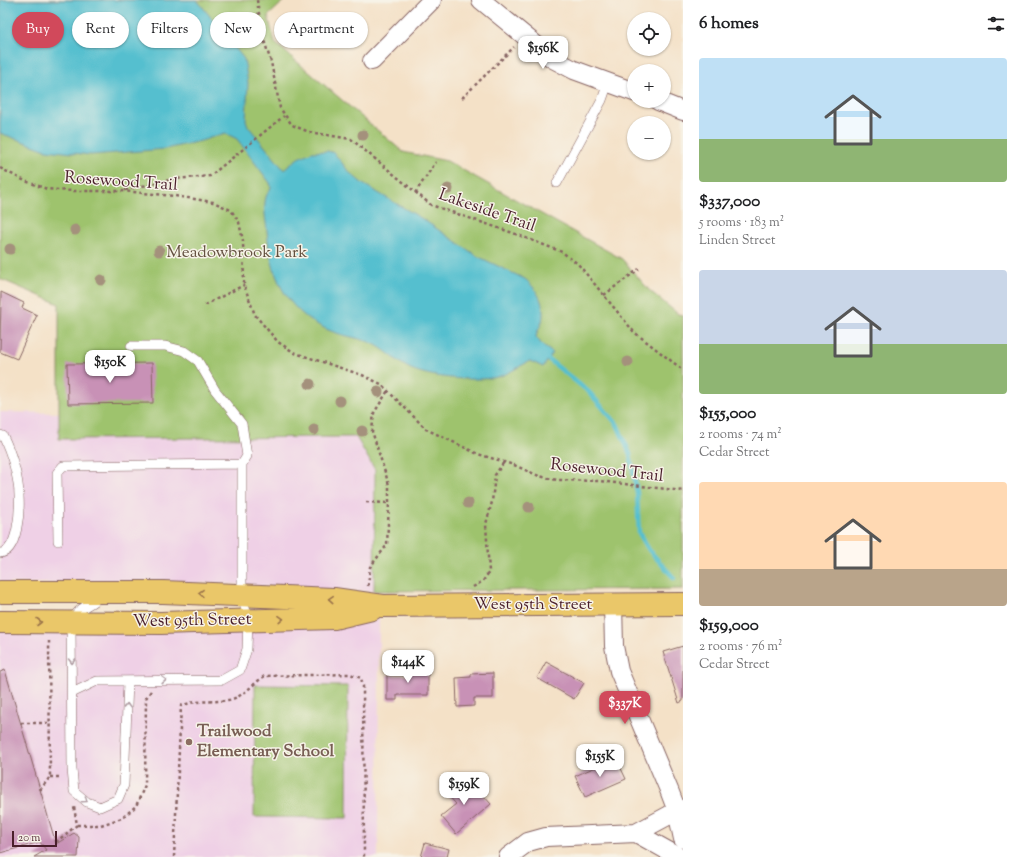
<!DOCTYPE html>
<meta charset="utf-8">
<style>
:root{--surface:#fff;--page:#f2f2f2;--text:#202124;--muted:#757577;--accent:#d1495b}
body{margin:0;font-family:"Sorts Mill Goudy",serif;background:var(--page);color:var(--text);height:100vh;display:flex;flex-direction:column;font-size:15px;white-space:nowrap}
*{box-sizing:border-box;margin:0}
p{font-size:13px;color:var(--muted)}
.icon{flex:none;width:22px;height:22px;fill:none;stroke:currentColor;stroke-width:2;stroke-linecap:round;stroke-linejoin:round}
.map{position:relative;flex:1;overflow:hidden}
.drawer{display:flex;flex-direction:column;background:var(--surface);width:340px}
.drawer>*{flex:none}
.guide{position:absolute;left:12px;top:12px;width:380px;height:36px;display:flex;gap:8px}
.fabs{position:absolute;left:627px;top:12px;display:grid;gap:8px}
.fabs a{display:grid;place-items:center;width:44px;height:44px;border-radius:50%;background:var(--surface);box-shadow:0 1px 3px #0004;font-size:20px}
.scale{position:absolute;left:12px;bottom:10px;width:45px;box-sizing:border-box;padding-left:4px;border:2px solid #4a1f2b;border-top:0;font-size:11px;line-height:14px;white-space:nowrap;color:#4a1f2b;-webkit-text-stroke:3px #f7f3e8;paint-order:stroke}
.price{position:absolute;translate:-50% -34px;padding:0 9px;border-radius:8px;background:#fff;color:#222;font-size:13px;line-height:26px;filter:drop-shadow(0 1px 2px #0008)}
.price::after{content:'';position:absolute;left:50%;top:24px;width:12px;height:9px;margin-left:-6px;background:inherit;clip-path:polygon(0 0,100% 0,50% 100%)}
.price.selected{background:var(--accent);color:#fff}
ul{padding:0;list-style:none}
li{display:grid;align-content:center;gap:8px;height:212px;padding:0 16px}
li span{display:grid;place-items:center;height:124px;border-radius:4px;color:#555}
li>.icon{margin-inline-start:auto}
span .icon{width:72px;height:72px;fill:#fffc;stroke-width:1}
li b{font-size:17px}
h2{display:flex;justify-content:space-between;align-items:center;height:48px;padding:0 16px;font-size:17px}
.tag{padding:0 14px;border-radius:18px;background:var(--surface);box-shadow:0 1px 3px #0004;font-size:14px;line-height:36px}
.tag.selected{background:var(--accent);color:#fff}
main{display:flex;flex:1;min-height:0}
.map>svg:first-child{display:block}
</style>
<main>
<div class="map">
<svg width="683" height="857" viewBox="0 0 683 857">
<rect width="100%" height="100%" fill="#f7f3e8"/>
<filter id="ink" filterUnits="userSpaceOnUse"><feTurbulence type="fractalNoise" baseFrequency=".025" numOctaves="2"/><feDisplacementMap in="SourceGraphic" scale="8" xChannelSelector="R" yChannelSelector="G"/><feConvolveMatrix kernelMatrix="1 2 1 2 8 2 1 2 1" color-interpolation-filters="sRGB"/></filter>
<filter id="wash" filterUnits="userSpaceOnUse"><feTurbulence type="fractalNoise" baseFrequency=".012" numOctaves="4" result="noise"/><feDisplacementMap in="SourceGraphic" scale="16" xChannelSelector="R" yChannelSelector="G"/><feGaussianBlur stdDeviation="0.9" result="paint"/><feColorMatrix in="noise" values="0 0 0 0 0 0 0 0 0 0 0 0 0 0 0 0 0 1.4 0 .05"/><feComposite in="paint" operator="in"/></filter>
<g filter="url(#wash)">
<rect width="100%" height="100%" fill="#f4e1c7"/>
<!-- built -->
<path fill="#efd0e6" d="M0 412 59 413V439L356 437 375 470 374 591 312 590 219 583H0Z
M379 618 378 857H0V627H270Z"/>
<!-- green -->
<path fill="#9ec36d" stroke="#74714c" d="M0 0H285L268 16 275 43 403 152 447 161 622 259 649 290 678 314 683 315V589L374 591 375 470 356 437 59 439V304L0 279Z
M255 685 348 686 347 818 254 817Z"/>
<!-- water -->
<path fill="#54bfcf" stroke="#4f6f7d" d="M0 0H197L244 59 248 83 246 120 248 126 284 170 298 158 312 152 328 151 334 153 350 173 363 184 421 218 477 256 525 279C538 290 546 305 542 322 540 327 537 331 536 337L543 346 553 353 543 367 530 361C519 366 509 374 497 377 475 382 427 378 407 367 395 360 385 349 372 343 357 337 341 336 326 329 284 309 271 275 267 231 266 220 263 208 266 197 267 193 270 191 271 187L270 183 237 139 225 133 201 141 165 149 91 155 46 150 0 133Z"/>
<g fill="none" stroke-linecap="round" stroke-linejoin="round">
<!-- stream -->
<path stroke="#54bfcf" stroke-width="4.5" d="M548 359 589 392 617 424 630 454 637 493 639 533 649 550 674 578"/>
</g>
<g id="blocks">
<!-- building -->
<path fill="#c891b6" d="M1 292 24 303 22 308 37 315 17 359 0 352Z
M152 363 153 403 68 404 67 364Z
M683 646V701L679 703 663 652Z
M546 662 584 683 574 699 537 678Z
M409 668H428V695H397V700H387V675H409Z
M5 670 56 844 74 833 79 837 78 857H34L46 850 40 842 0 853V672Z
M493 673V698H474V706L457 707 456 678 471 677V674Z
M616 758 626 779 585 797 575 776Z
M460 780 470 790 475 786 491 804 456 834 441 816 456 804 445 792Z
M425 843 449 849 447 857H421Z"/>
</g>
</g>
<g filter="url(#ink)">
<use href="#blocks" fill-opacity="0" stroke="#866362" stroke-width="1"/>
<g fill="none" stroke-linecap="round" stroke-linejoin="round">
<!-- lane casing -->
<g stroke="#866362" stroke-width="10">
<path id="lane" d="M557 183 602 100 608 83
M131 346H165L184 351 198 361 215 390 242 424 247 456 242 464
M0 435 3 436C11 452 19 478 19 496 20 510 18 552 0 553
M58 541 57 473 63 466 242 464V595L248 620 247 649 240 670 222 680 97 681 72 693
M101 595C89 608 79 605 71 622L72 769 74 791 87 802 100 807 118 799 124 785 128 681"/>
</g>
<!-- street casing -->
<g stroke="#866362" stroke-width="20">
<path id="street" d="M481 0 553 59 574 70 634 92
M372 61 432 0
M658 101 683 111
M613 604 614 646 619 671 669 790 677 811 683 839
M636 833 679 857
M508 857 528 842 546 837 636 833 677 811"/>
</g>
<!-- primary casing -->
<g stroke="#866362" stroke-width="24">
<path id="primary" d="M0 592H163L334 599 383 606 683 604
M0 622 161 623 334 618 372 609"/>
</g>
<!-- path -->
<path stroke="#866362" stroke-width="2.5" stroke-dasharray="3 3" stroke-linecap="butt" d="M257 0 262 34 271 62 280 108 292 125 309 132 351 139 431 205 513 233 562 252 578 264 588 276 634 332 683 370
M462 98 514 47
M0 168 25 181 47 189 72 191H122L175 196 213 202 231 210 239 222 243 241 244 285 255 315 278 342 295 353 362 375 381 384 426 429 478 454 514 465 539 476 557 480 599 481 683 491
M125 190 174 179 210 176 284 116
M415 193 436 162
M604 295 639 269
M205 305 244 285
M366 502 389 503V485L372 431 374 413 389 389
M368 586 370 567 387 545 389 503
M473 587 483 581 489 572 486 524 492 502 495 475 504 462
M21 723H49
M50 777H61
M40 790 50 777 49 641
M77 825H101L122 818 136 806 145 785 146 698 151 691
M56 842 77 825 74 807
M174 857 181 706C197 699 212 703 228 700 243 698 253 683 265 676L350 674 361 678 363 686 364 857"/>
<!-- lane -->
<use href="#lane" stroke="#fff" stroke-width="9"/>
<!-- street -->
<use href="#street" stroke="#fff" stroke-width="18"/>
<!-- primary -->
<use href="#primary" stroke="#eac769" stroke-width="22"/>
</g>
<!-- trees -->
<g fill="#a4917c">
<circle cx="363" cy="135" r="5.5"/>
<circle cx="448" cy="189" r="5.5"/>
<circle cx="75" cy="230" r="5.5"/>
<circle cx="10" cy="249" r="5.5"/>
<circle cx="159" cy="251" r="5.5"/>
<circle cx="101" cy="280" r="5.5"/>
<circle cx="628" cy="362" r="5.5"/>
<circle cx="310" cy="384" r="5.5"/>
<circle cx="378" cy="392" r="5.5"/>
<circle cx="340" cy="401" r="5.5"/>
<circle cx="314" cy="430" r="5.5"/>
<circle cx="362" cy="431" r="5.5"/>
<circle cx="468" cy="503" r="5.5"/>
<circle cx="529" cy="507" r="5.5"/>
</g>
<!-- one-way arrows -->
<defs><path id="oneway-chevron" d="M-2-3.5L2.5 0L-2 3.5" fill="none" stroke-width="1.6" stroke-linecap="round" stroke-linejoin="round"/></defs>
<g stroke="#9a734a">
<use href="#oneway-chevron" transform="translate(201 593) rotate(-178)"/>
<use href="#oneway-chevron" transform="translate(331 599) rotate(-176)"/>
<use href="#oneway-chevron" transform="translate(281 619) rotate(-2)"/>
<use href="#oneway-chevron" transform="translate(39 622)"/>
</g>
<g stroke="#ae9aa0">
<use href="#oneway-chevron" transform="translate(72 661) rotate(89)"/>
<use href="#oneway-chevron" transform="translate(164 680) rotate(-2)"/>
<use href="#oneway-chevron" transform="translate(127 706) rotate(-88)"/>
<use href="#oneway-chevron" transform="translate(85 800) rotate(35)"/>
</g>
</g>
<!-- markers -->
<circle fill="#8d6e63" stroke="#f7f3e8" stroke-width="1.5" cx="189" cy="742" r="4"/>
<g text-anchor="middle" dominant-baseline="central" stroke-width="3" stroke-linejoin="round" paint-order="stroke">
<!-- street labels -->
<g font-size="17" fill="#4a1f2b" stroke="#f7f3e8">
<text transform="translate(121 182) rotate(4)">Rosewood Trail</text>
<text transform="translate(487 211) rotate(19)">Lakeside Trail</text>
<text transform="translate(607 471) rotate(6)">Rosewood Trail</text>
<text x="533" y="605">West 95th Street</text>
<text transform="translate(192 621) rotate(-1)">West 95th Street</text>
</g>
<!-- park labels -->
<g font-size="17" fill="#63503f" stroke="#f7f3e8">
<text x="237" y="253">Meadowbrook Park</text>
</g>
<!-- education labels -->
<g font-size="17" font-weight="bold" fill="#785e54" stroke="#f7f3e8" text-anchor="start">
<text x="197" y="732">Trailwood<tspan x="197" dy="20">Elementary School</tspan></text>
</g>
</g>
</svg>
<div class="fabs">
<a><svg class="icon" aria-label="locate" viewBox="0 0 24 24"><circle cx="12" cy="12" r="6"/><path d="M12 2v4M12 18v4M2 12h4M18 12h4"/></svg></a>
<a>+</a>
<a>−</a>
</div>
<div class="scale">20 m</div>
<b class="price" style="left:543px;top:70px">$156K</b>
<b class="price" style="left:110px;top:384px">$150K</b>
<b class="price" style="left:408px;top:684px">$144K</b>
<b class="price selected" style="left:625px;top:725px">$337K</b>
<b class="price" style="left:600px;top:778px">$155K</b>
<b class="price" style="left:464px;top:806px">$159K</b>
<div class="guide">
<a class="tag selected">Buy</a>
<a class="tag">Rent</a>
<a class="tag">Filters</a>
<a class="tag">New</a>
<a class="tag">Apartment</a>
</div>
</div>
<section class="drawer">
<h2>6 homes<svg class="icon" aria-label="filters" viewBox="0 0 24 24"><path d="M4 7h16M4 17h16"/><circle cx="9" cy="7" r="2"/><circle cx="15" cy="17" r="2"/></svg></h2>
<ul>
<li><span style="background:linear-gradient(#bfe0f5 65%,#8fb573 0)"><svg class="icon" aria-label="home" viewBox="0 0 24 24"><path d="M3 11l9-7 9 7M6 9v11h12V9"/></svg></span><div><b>$337,000</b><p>5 rooms · 183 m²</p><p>Linden Street</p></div></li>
<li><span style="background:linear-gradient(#c9d6e8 60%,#8fb573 0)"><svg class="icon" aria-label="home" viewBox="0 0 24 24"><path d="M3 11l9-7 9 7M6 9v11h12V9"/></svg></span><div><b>$155,000</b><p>2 rooms · 74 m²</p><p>Cedar Street</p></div></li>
<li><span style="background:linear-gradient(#ffd9b3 70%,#b9a48a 0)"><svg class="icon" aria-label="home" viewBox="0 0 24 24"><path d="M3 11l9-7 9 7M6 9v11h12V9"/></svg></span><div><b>$159,000</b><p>2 rooms · 76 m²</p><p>Cedar Street</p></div></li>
</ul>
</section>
</main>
